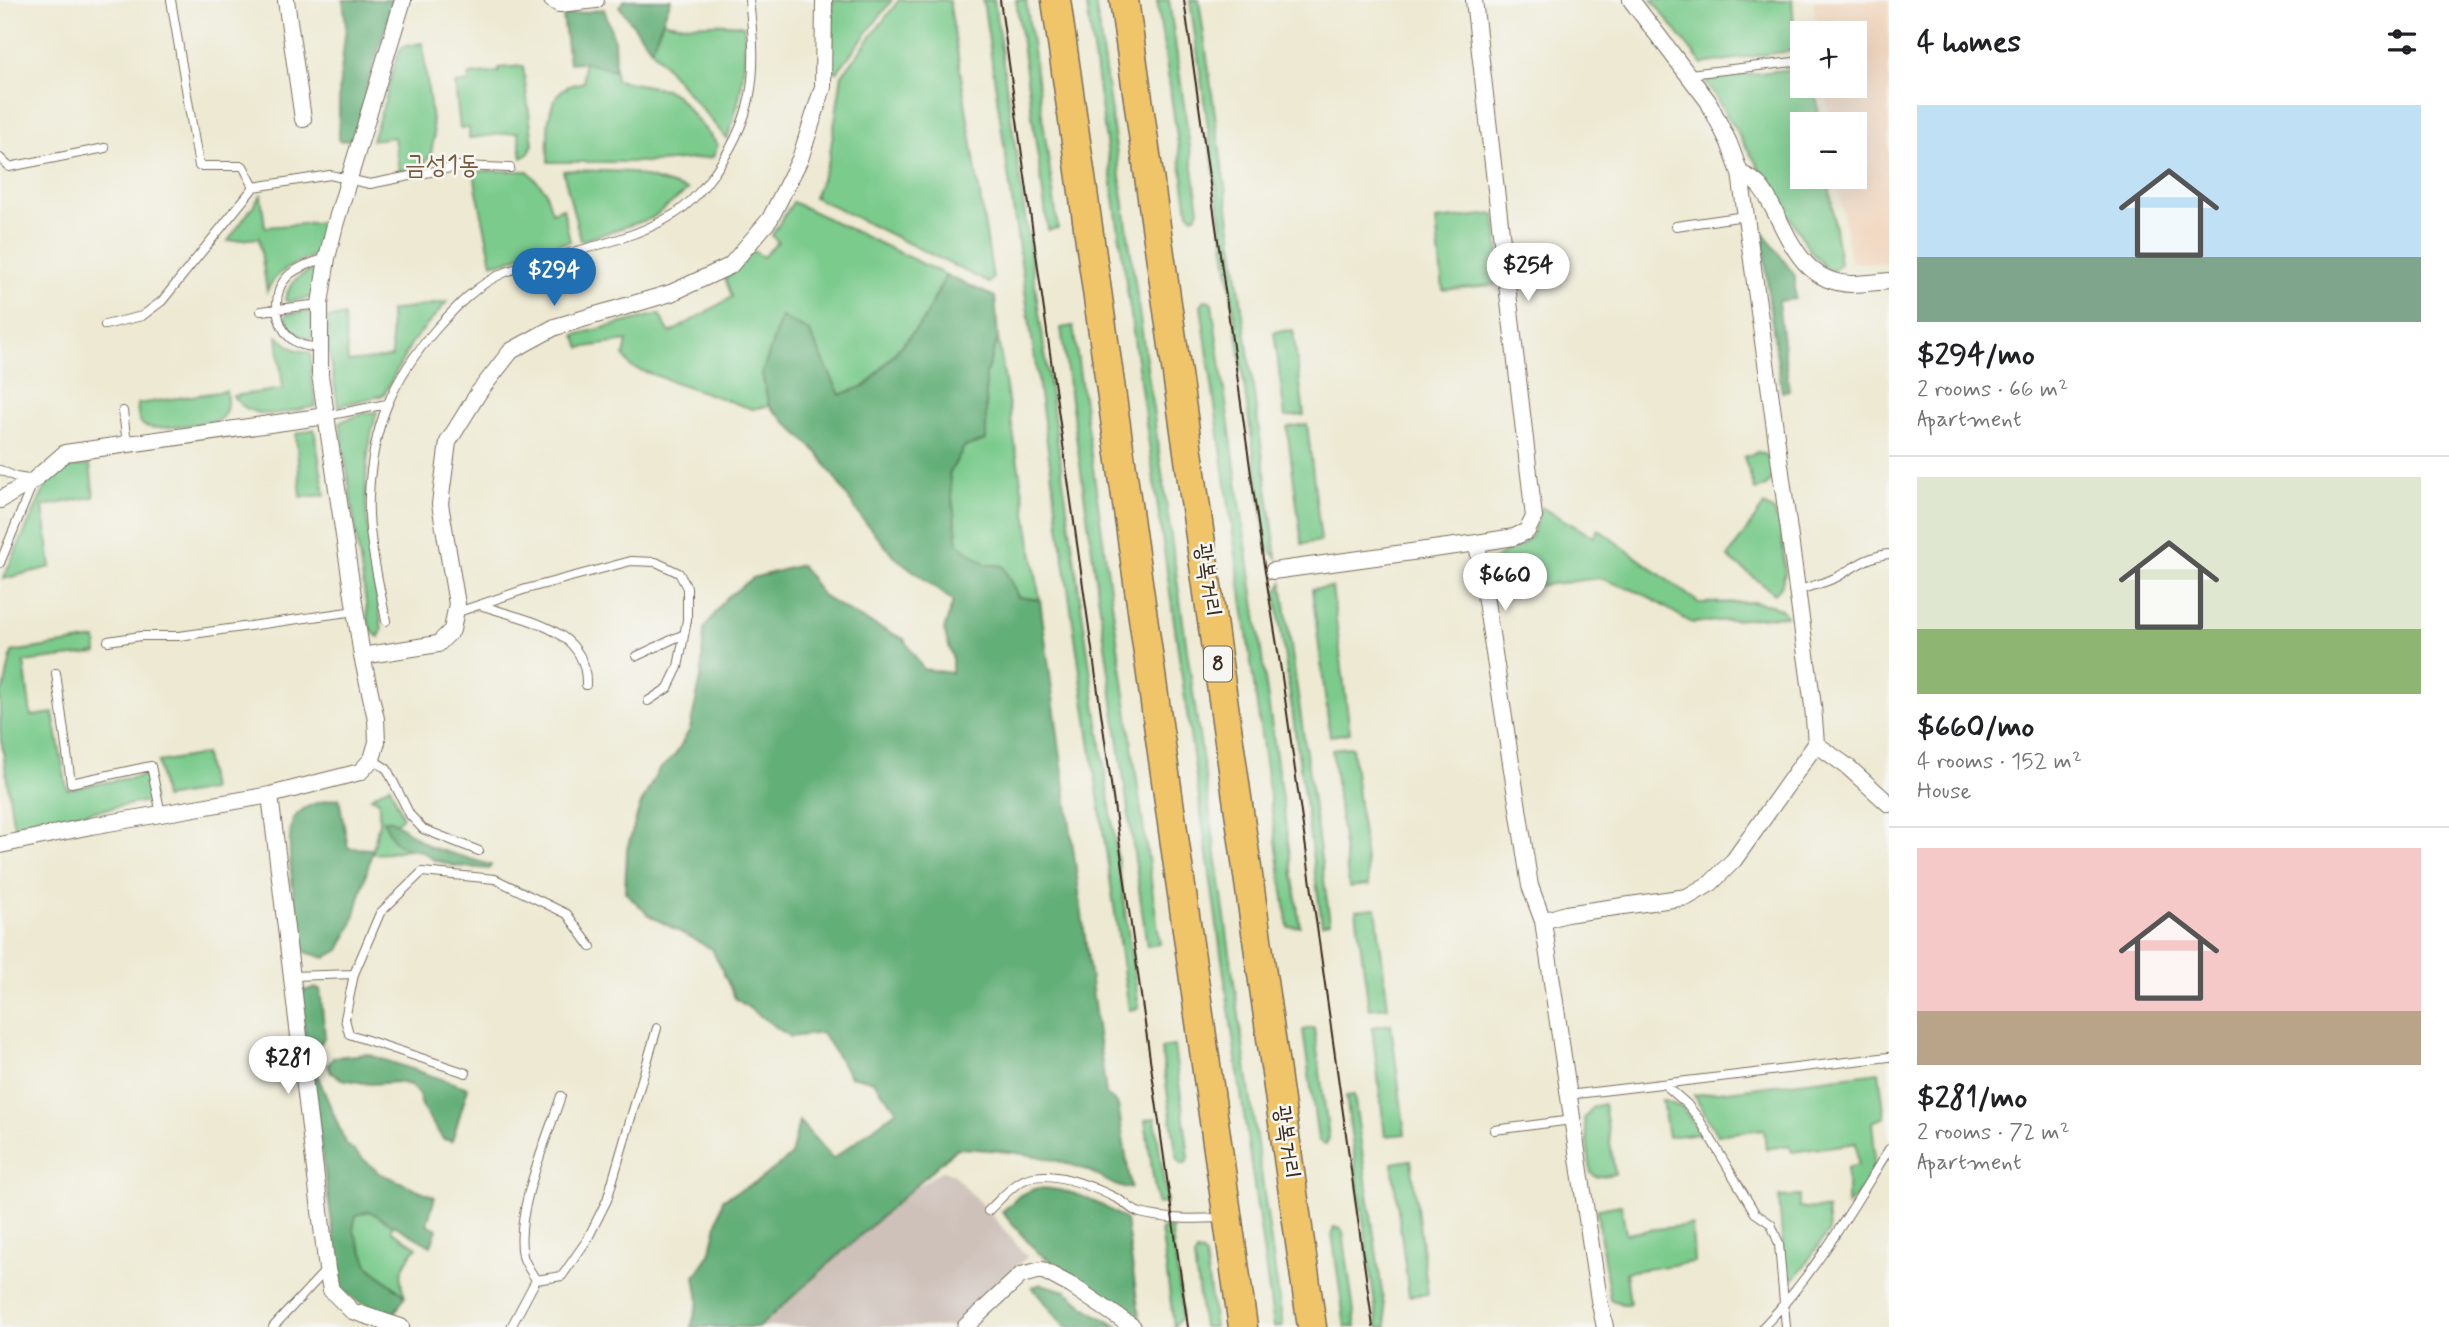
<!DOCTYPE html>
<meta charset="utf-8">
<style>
:root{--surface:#fff;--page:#f6f6f6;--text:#202124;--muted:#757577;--line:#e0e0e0;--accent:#1f6fb2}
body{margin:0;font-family:Mynerve,"Poor Story",sans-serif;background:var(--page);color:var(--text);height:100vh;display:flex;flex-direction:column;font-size:26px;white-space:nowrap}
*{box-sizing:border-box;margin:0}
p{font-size:23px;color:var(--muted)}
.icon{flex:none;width:38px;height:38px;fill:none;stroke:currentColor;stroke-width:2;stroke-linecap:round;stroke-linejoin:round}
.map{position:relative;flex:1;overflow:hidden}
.panel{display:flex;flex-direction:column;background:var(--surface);width:560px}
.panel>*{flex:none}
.buttons{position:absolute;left:1790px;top:21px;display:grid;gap:14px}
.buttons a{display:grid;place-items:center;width:77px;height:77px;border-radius:0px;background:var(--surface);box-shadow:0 7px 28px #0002;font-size:35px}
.price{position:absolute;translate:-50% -60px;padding:0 16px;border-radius:24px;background:#fff;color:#222;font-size:23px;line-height:46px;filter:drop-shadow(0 2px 4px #0008)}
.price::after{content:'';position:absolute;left:50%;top:42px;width:21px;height:16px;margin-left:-10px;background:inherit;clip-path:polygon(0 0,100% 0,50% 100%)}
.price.active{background:var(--accent);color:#fff}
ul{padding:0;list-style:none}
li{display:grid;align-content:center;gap:14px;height:371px;padding:0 28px}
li+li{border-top:2px solid var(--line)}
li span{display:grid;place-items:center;height:217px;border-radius:0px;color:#555}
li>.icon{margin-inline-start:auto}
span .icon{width:126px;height:126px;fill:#fffc;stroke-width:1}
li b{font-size:30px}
h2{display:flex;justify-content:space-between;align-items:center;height:84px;padding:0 28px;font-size:30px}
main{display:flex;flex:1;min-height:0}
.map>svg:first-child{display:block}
</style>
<main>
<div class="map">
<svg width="1889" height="1327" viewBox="0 0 1889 1327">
<rect width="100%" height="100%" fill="#f6f6f2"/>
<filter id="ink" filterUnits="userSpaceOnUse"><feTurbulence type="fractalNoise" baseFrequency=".0143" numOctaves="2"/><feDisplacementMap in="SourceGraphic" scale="14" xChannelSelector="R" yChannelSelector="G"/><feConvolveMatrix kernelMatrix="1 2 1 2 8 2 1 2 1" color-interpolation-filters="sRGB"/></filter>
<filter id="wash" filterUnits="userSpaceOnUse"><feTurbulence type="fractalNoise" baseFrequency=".00686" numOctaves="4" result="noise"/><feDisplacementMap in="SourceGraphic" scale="28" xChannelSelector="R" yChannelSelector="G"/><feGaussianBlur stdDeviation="1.57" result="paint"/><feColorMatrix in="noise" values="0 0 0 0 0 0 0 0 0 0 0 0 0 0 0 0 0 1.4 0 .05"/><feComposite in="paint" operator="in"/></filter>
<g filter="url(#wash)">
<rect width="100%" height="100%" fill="#ede9d2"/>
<!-- built -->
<path fill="#f1d5bd" d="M1813 0H1889V264L1850 262 1838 177H1855V124H1831L1825 86H1855V33H1818Z"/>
<!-- industrial -->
<path fill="#cec1ba" d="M941 1171 952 1173 996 1220 1027 1257 951 1327H761L910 1191Z"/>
<!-- green -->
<path fill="#7acb8c" stroke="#5a7a55" stroke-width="2" d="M833 0H892L837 72 831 68Z
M899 0H949L993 278 989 283 814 197 829 160 842 75Z
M983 0H994L1139 1008 1129 1010Z
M1016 0H1026L1058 228 1048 230Z
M1086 0H1095L1283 1327H1274Z
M1157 0H1169L1199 210 1196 216 1193 217 1188 212Z
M1190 0H1199L1277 558 1267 547Z
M1652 0H1792L1796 50 1702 64Z
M663 21C691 30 714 19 744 26 747 66 741 101 727 139L651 49Z
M422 43 434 136 431 154 421 168 399 171 394 137 372 140 384 104 397 56 402 47Z
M583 62 615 70 616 80 665 89 677 96 718 145 713 157 660 162H548C548 141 544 98 567 87 572 84 579 84 584 82Z
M523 66 533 144 529 153 522 158 518 132 469 138V128H460L455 84 469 82V75L499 72V68Z
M1800 68 1802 69V86H1815L1820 124H1802V177H1828L1840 264 1833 271 1827 269 1811 252 1705 80Z
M573 170 630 172 688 190 652 218 581 241 563 171Z
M478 171H528L545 190 552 212 563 208 570 241 526 253 505 262 492 263 476 186 475 176Z
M261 195 265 227 327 222 317 254C297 263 277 269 267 291L259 238 228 241Z
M793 202 946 275 924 320 867 385 840 395 809 331 781 317 762 374 769 406 752 409 631 367 624 356 627 341 580 348 575 335 659 314 670 333 732 297 725 278 753 251 763 257 778 242 772 235Z
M1495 214 1502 284 1443 290 1436 220Z
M319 268 314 297 287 302 285 299C291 280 300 274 319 268Z
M1204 300 1210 301 1212 304 1300 926 1288 927 1201 306Z
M447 302 412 342 384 395 338 406 328 344V318L344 316 348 362 392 357 390 311Z
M312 311V339L310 341 292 330 285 317 287 314Z
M1073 326 1160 944 1147 946 1061 328Z
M1293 330 1304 415 1285 417 1274 332Z
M277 336 294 349 311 353V376L316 406C287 412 253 424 233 396L283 389Z
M998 338 1040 600 1018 597 1003 566 986 564 958 544 949 474 964 447 986 440V373Z
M226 391C228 403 228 415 217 421 203 422 153 433 143 425 137 419 138 411 137 404Z
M377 412C354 486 372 555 382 630L379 637C367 631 368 615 366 603L340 422 365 413Z
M1307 424 1321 541 1302 544 1287 427Z
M314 429 325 495 301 497 296 434Z
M1757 452C1775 454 1780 475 1766 486 1765 487 1756 490 1755 490L1744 457Z
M90 465 94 497 43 506 51 567 3 579 50 477 59 468Z
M1764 505 1774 511 1782 535 1785 573 1781 586 1775 594 1728 557Z
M1541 507 1594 537 1598 529 1699 603 1755 602 1771 605 1783 611 1787 616 1692 623 1641 593 1600 578 1528 587C1514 583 1502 585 1490 579L1488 568C1503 547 1508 555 1524 543 1535 535 1537 519 1541 507Z
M1282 583 1330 922 1322 924 1277 602V592Z
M1332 587 1350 733 1330 736 1312 589Z
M96 639 97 653 24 662 31 716 53 713 67 789 148 775 153 800 69 816 18 832 13 822 0 730V694L5 685 12 652Z
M1352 747 1369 885 1349 887 1332 749Z
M205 754 211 790 164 798 158 762Z
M390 786 403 817 395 823 390 820 394 841 406 849 389 853 372 854 379 823V801L371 797Z
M1376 908 1388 1007 1369 1009 1356 910Z
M1391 1024 1405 1134 1385 1136 1372 1027Z
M1314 1028 1329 1138 1326 1144H1323L1318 1140 1303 1030Z
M1174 1046 1189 1156 1186 1163 1182 1164 1177 1158 1161 1048Z
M1879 1072 1885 1117 1872 1122C1876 1161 1879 1178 1847 1205V1168L1858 1165 1856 1143 1792 1152 1789 1145 1766 1149 1764 1129 1717 1135 1694 1095Z
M1354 1095 1387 1327H1378L1346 1096Z
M1662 1100 1683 1108 1700 1133 1668 1137Z
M1604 1104 1615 1174 1596 1177 1591 1173 1584 1118 1593 1107Z
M1155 1118 1167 1203 1157 1204 1145 1120Z
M1411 1160 1428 1294 1409 1296 1392 1163Z
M1799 1196V1208L1827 1209 1829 1231 1796 1277 1785 1279 1779 1197Z
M1621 1205 1626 1234 1655 1229 1692 1225 1694 1262 1626 1272 1630 1304H1622L1610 1299 1597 1213 1598 1209Z
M369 1211 392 1223V1231L417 1247C403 1263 396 1276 405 1296L369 1267 353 1229 356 1215Z
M1171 1227 1182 1309 1181 1318 1174 1327 1161 1229Z
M1334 1227 1341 1229 1343 1232 1356 1327H1345L1332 1233Z
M1197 1252 1203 1253 1205 1256 1215 1327H1203L1194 1258Z"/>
<!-- forest -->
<path fill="#63af78" stroke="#4f6c4b" stroke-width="2" d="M343 0H394L366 90 356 139 339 141V90L346 26Z
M625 0H671L651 49 619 6Z
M604 9 614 39 615 70 583 62 569 63 563 16Z
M1763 232 1795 276V299L1778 301 1789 390 1782 392 1769 302Z
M946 275 995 297 998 338 986 373V440L964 447 949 474 958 544 986 564 1003 566 1018 597 1040 600 1106 1094 1118 1105 1131 1188C1115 1190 1101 1175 1086 1170 1045 1154 1000 1150 957 1148L759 1327H691L699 1301 695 1276 710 1254 723 1199 758 1181 791 1156 799 1121 833 1159 897 1110 873 1081 850 1076 822 1033 790 1037 735 998 712 949 650 916 625 892 627 849 640 806 658 771 676 754 690 729 701 677 704 629 725 599 753 578 801 565 823 596 860 618 904 639 923 669 952 673V656L944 630 953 601 895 557 863 520 818 453 769 406 762 374 781 317 809 331 840 395 867 385 924 320Z
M339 798 348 848 373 849 352 925 339 950 325 958 305 952 300 941C297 917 282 834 295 817 306 803 324 801 339 798Z
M383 820H391L430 847 491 865 489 869 455 866 434 860 422 851 406 849 394 841Z
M314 988 320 989 325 1036 315 1053 313 1065 346 1144 379 1173 435 1197 427 1224 437 1229 431 1246 369 1211 356 1215 353 1229 369 1267 405 1296 394 1314C373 1308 354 1304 341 1286L299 996 304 991Z
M367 1054 468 1088 452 1141 443 1139 423 1109 419 1095 410 1085 397 1082 370 1084 342 1079 331 1073 328 1065 334 1057Z
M1037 1188C1072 1189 1096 1200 1126 1220L1140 1321 1036 1251 1002 1212 1020 1195Z
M1041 1284 1066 1291 1093 1313 1119 1327H1065L1032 1287Z"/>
</g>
<g filter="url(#ink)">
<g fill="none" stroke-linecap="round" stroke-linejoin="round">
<!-- lane casing -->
<g stroke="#796d5d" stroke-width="10">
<path id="lane" d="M171 0 199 166H243L254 187
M1689 74 1802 61
M0 158 9 167 105 148
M1676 226 1745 216
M261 311 320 304
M105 325 142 316 162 301 254 187 330 175 370 184 460 166 510 168
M320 348C311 347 301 346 294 341 275 328 271 293 287 277 297 267 313 262 327 258
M123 411 127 444
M326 416 387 404
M0 470 16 477 34 480 0 563
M1796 591C1810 586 1826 583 1839 576 1856 566 1868 556 1889 554
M480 605C523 620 588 627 586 685
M455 613 526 589 631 561 656 562 679 573 687 588V620L678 667 668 688 648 701
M386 621C379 581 367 537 369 496 372 427 392 379 437 328 457 306 477 284 506 272 558 252 624 245 671 216 686 208 699 193 709 180 756 119 758 73 749 0
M108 641 141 636H179L355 611
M637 656 684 634
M56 673 71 783 151 766 161 814
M372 759 387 769 410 815 423 829 479 851
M354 974 345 1019 349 1034 466 1073
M292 976 354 974 380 913 422 872 495 879 567 914 591 947
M1664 1084 1687 1104 1699 1119 1755 1213 1771 1224 1779 1244 1786 1327
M1568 1095 1889 1057
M1494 1130 1572 1120
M988 1211C998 1202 1008 1189 1020 1182 1047 1166 1092 1186 1118 1199 1126 1203 1132 1211 1140 1213 1167 1220 1194 1219 1221 1218
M536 1280 562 1276 587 1240 607 1200 657 1028
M273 1327 327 1269
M511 1327 536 1280C532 1273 525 1264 523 1256 514 1213 547 1139 561 1096
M1763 1327C1814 1275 1851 1210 1889 1149"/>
</g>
<!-- street casing -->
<g stroke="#796d5d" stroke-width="18">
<path id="street" d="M286 0 303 119
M552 0 559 4 596 0
M1474 0 1534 517 1527 531 1514 537 1477 543
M1740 173C1758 181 1763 188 1772 206 1791 242 1804 282 1851 284 1864 284 1877 282 1889 281
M0 500 34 480 65 453 326 416
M1273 571 1477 543 1530 886 1543 921
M362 656 438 644 452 630 457 604 440 504 448 442 479 392 511 351 555 327 671 293 730 266 770 219 800 159 823 87 824 0
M1816 744 1848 767 1889 804
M270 795 327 1269 331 1290 352 1311 401 1327
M0 845 91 826 270 795 360 772 372 759 377 742 376 719 362 656 320 375V304L327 258 335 225 403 0
M965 1327 1021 1275 1042 1270 1072 1286 1133 1327
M1605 1327 1599 1300 1543 921 1566 914 1687 897 1711 883 1734 860 1816 744 1813 706 1740 173 1729 143 1708 101 1631 0"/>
</g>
<!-- highway casing -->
<g stroke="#796d5d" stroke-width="31">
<path id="highway" d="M1056 0 1243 1327
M1124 0 1312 1327"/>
</g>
<!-- lane -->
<use href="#lane" stroke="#fff" stroke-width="8"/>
<!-- street -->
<use href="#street" stroke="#fff" stroke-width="16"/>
<!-- highway -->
<use href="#highway" stroke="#f0c469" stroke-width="28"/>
<!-- tram -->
<path stroke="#3b2a1e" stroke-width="2" d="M1000 0 1188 1327
M1184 0 1263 559 1281 670 1373 1327"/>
</g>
</g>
<g text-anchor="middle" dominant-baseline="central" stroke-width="5" stroke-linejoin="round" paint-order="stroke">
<!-- shield labels -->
<rect fill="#f6f6f2" stroke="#73675e" stroke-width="2" x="1204" y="646.5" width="28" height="35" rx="5"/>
<g font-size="21" font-weight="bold" fill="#3b2a1e">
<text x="1218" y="664">8</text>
</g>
<!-- street labels -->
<g font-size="23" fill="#3b2a1e" stroke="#f6f6f2">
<text transform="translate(1207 580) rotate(82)">광복거리</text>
<text transform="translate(1286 1142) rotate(82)">광복거리</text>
</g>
<!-- quarter labels -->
<g font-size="26" fill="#785a3d" stroke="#f6f6f2">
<text x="442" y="166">금성1동</text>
</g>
</g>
</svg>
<div class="buttons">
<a>+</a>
<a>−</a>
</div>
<b class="price" style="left:1528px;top:303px">$254</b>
<b class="price active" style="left:554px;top:308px">$294</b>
<b class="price" style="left:1505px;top:613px">$660</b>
<b class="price" style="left:288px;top:1096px">$281</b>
</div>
<section class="panel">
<h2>4 homes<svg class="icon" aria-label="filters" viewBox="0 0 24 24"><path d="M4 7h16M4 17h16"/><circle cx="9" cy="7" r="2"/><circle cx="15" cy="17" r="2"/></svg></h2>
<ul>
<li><span style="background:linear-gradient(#bfe0f5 70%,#7fa58c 0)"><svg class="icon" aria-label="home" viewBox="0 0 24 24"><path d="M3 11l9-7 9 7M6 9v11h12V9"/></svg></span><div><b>$294/mo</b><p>2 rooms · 66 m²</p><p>Apartment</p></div></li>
<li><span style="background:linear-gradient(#dfe7d0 70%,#8fb573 0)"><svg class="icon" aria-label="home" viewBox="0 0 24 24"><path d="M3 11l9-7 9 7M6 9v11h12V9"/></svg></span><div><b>$660/mo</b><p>4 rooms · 152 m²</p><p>House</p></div></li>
<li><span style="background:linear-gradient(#f6c9c9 75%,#b9a48a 0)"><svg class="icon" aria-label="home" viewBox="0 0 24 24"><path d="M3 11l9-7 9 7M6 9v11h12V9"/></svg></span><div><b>$281/mo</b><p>2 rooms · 72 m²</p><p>Apartment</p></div></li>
</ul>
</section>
</main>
